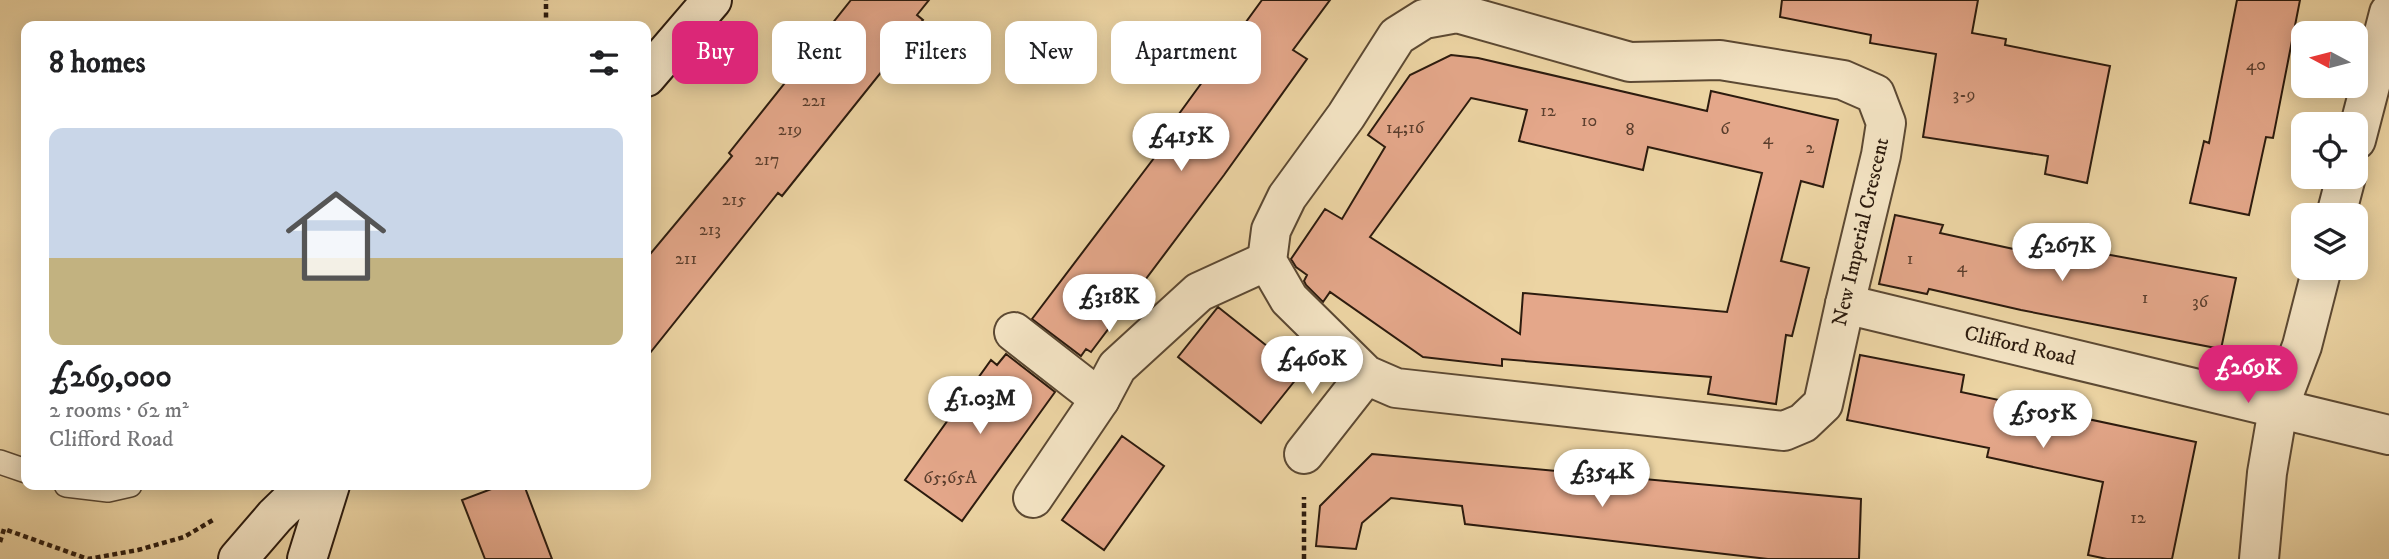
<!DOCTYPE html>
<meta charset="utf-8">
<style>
:root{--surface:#fff;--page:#f2f2f2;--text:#202124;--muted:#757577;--line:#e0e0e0;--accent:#db2777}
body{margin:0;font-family:"IM FELL DW Pica",serif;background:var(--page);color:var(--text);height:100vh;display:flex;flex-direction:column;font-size:26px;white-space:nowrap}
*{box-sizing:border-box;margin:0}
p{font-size:23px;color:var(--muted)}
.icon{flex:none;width:38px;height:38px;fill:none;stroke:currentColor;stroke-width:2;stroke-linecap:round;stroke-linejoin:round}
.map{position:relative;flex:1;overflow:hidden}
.sheet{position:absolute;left:21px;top:21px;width:630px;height:469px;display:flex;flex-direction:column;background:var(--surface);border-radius:14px;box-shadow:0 4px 18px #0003}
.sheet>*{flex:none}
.top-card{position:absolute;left:672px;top:21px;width:665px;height:63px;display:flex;gap:14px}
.needle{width:46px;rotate:277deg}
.tools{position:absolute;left:2291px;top:21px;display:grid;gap:14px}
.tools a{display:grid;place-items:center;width:77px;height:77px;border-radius:14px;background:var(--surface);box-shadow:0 4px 18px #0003;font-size:35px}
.price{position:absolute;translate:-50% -60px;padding:0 16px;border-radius:24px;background:#fff;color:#222;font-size:23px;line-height:46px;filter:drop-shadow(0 2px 4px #0008)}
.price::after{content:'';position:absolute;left:50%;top:42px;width:21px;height:16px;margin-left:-10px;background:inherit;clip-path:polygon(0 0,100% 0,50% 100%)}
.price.current{background:var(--accent);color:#fff}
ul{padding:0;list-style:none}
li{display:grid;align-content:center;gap:14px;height:371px;padding:0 28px}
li+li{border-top:2px solid var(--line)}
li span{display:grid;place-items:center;height:217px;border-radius:14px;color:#555}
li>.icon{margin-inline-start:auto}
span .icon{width:126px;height:126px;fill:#fffc;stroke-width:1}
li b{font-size:30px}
h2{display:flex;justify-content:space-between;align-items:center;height:84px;padding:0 28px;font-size:30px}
.pill{padding:0 24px;border-radius:14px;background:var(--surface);box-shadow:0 4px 18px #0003;font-size:24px;line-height:63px}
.pill.current{background:var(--accent);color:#fff}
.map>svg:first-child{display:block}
</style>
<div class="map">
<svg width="2389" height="559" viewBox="0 0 2389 559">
<rect width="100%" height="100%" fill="#ecd4a3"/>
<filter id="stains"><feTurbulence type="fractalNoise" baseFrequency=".00286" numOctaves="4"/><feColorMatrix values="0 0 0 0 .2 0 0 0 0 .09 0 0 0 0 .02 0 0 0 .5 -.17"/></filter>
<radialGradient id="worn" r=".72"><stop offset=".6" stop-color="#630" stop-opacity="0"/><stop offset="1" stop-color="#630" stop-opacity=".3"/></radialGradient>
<!-- building -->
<path fill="#e4a78a" stroke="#2c1b0e" stroke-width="2" fill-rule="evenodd" d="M851 0H929L917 15 923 20 782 196 778 193 646 358V259L732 156 729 153Z
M1262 0H1330L1293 50 1307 59 1224 175 1091 352 1086 349 1081 356 1032 319 1173 133 1168 129Z
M1782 0H1978L1972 33 2006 39 2005 45 2110 66 2087 183 2045 174 2048 156 1923 137 1936 54 1870 43 1871 35 1780 17Z
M2237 0H2300L2273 138 2266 137 2249 215 2190 203 2204 141 2209 143Z
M1451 55 1478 58 1707 111 1711 91 1838 120 1823 187 1801 181 1781 261 1809 268 1792 336 1786 335 1776 404 1708 394 1711 377 1502 359V366L1423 357 1330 292 1323 302 1306 285 1304 281 1307 275 1296 267 1291 259 1325 209 1342 219 1385 147 1368 135 1410 75ZM1471 98 1527 110 1519 141 1643 170 1648 147 1762 173 1727 312 1523 293 1520 334 1370 237Z
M1895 215 1943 225 1940 233 2032 253 2034 241 2236 278 2221 349 2021 310 1929 289 1927 294 1879 284Z
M1218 307 1301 373 1261 423 1178 357Z
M1006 354 1055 392 962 521 905 480 991 360 997 365Z
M1860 355 1964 375 1961 392 2196 442 2172 559H2107L2088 555 2103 482 1987 457 1989 448 1847 420Z
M1122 436 1164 466 1104 550 1062 520Z
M1372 454 1861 499 1859 559H1768L1465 524 1462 506 1391 498 1362 523 1356 549 1316 546 1320 506Z
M502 485H524L552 559H485L462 500Z"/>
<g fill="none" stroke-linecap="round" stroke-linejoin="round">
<!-- lane casing -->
<g stroke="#5c4933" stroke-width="26">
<path id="lane" d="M0 462 26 471
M66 485 108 490 130 485"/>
</g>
<!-- street casing -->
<g stroke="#5c4933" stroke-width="42">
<g id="street">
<path d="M1457 13 1630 62 1720 60 1843 80 1875 94 1886 123 1881 155 1845 304 1823 404 1803 423 1784 431 1396 388 1366 375 1289 299 1267 261 1271 230 1287 197 1346 116 1397 36 1424 19Z"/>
<path d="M2356 140 2389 13"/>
<path d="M2336 215 2346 177"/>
<path id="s1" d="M1845 304 2389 435"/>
<path d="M1014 332 1100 399"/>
<path d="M1304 454 1366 375"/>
<path d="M1033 498 1100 399 1117 367 1199 292 1267 261"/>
<path d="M2259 559 2267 473 2278 409 2302 346 2322 268"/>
</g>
</g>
<!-- secondary casing -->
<g stroke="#2c1b0e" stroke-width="42">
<path id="secondary" d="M646 77 712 0
M238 559 275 516 307 485
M307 559 330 485"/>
</g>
<!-- path -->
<path stroke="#2c1b0e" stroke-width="4.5" stroke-dasharray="5 3.5" stroke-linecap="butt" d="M546 26V0
M0 542 4 529 88 559 138 550 184 537 213 520
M1304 559V497"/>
<!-- lane -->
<use href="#lane" stroke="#f3e3c3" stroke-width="23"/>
<!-- street -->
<use href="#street" stroke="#f3e3c3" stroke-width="38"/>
<!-- secondary -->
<use href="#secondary" stroke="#f3e3c3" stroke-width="38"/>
</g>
<g text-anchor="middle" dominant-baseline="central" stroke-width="7" stroke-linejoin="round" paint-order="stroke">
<!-- number labels -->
<g font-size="18" fill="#5a3e2d">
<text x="2256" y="65">40</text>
<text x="1964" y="95">3-9</text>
<text x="814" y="101">221</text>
<text x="1548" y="111">12</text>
<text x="1589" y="121">10</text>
<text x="1405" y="128">14;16</text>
<text x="1725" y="129">6</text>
<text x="790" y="130">219</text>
<text x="1630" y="130">8</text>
<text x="1768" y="139">4</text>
<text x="1810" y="148">2</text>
<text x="767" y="160">217</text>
<text x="734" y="200">215</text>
<text x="710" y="230">213</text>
<text x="686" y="259">211</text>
<text x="1910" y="259">1</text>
<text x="1962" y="267">4</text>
<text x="2145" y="298">1</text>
<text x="2200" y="302">36</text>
<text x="950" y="478">65;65A</text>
<text x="2138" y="518">12</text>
</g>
<!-- street labels -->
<g font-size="21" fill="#2c1b0e" stroke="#f3e3c3">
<text transform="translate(1861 232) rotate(-77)">New Imperial Crescent</text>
<text stroke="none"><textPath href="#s1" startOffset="180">Clifford Road</textPath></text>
</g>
</g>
<rect width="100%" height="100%" filter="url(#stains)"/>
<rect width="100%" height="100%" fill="url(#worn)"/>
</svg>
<div class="tools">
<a><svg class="needle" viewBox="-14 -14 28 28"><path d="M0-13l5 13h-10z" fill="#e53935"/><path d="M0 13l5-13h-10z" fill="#757577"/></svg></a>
<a><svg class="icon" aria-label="locate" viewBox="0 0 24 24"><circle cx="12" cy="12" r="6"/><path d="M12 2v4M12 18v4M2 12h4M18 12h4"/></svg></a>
<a><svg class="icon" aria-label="layers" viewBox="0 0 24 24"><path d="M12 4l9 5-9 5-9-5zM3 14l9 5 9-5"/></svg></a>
</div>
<b class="price" style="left:1181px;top:173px">£415K</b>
<b class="price" style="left:2062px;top:283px">£267K</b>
<b class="price" style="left:1109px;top:334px">£318K</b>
<b class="price" style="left:1312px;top:396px">£460K</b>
<b class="price current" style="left:2248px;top:405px">£269K</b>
<b class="price" style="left:980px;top:436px">£1.03M</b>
<b class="price" style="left:2043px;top:450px">£505K</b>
<b class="price" style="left:1602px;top:509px">£354K</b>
<div class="top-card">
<a class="pill current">Buy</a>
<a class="pill">Rent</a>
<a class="pill">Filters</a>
<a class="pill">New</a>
<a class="pill">Apartment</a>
</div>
<section class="sheet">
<h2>8 homes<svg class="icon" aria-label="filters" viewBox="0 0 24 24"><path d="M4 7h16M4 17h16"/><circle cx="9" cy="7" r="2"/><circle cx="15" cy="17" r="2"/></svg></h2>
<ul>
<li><span style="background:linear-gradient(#c9d6e8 60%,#c2b280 0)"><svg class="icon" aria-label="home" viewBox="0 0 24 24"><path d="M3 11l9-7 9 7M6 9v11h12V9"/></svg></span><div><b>£269,000</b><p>2 rooms · 62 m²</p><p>Clifford Road</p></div></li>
</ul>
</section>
</div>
